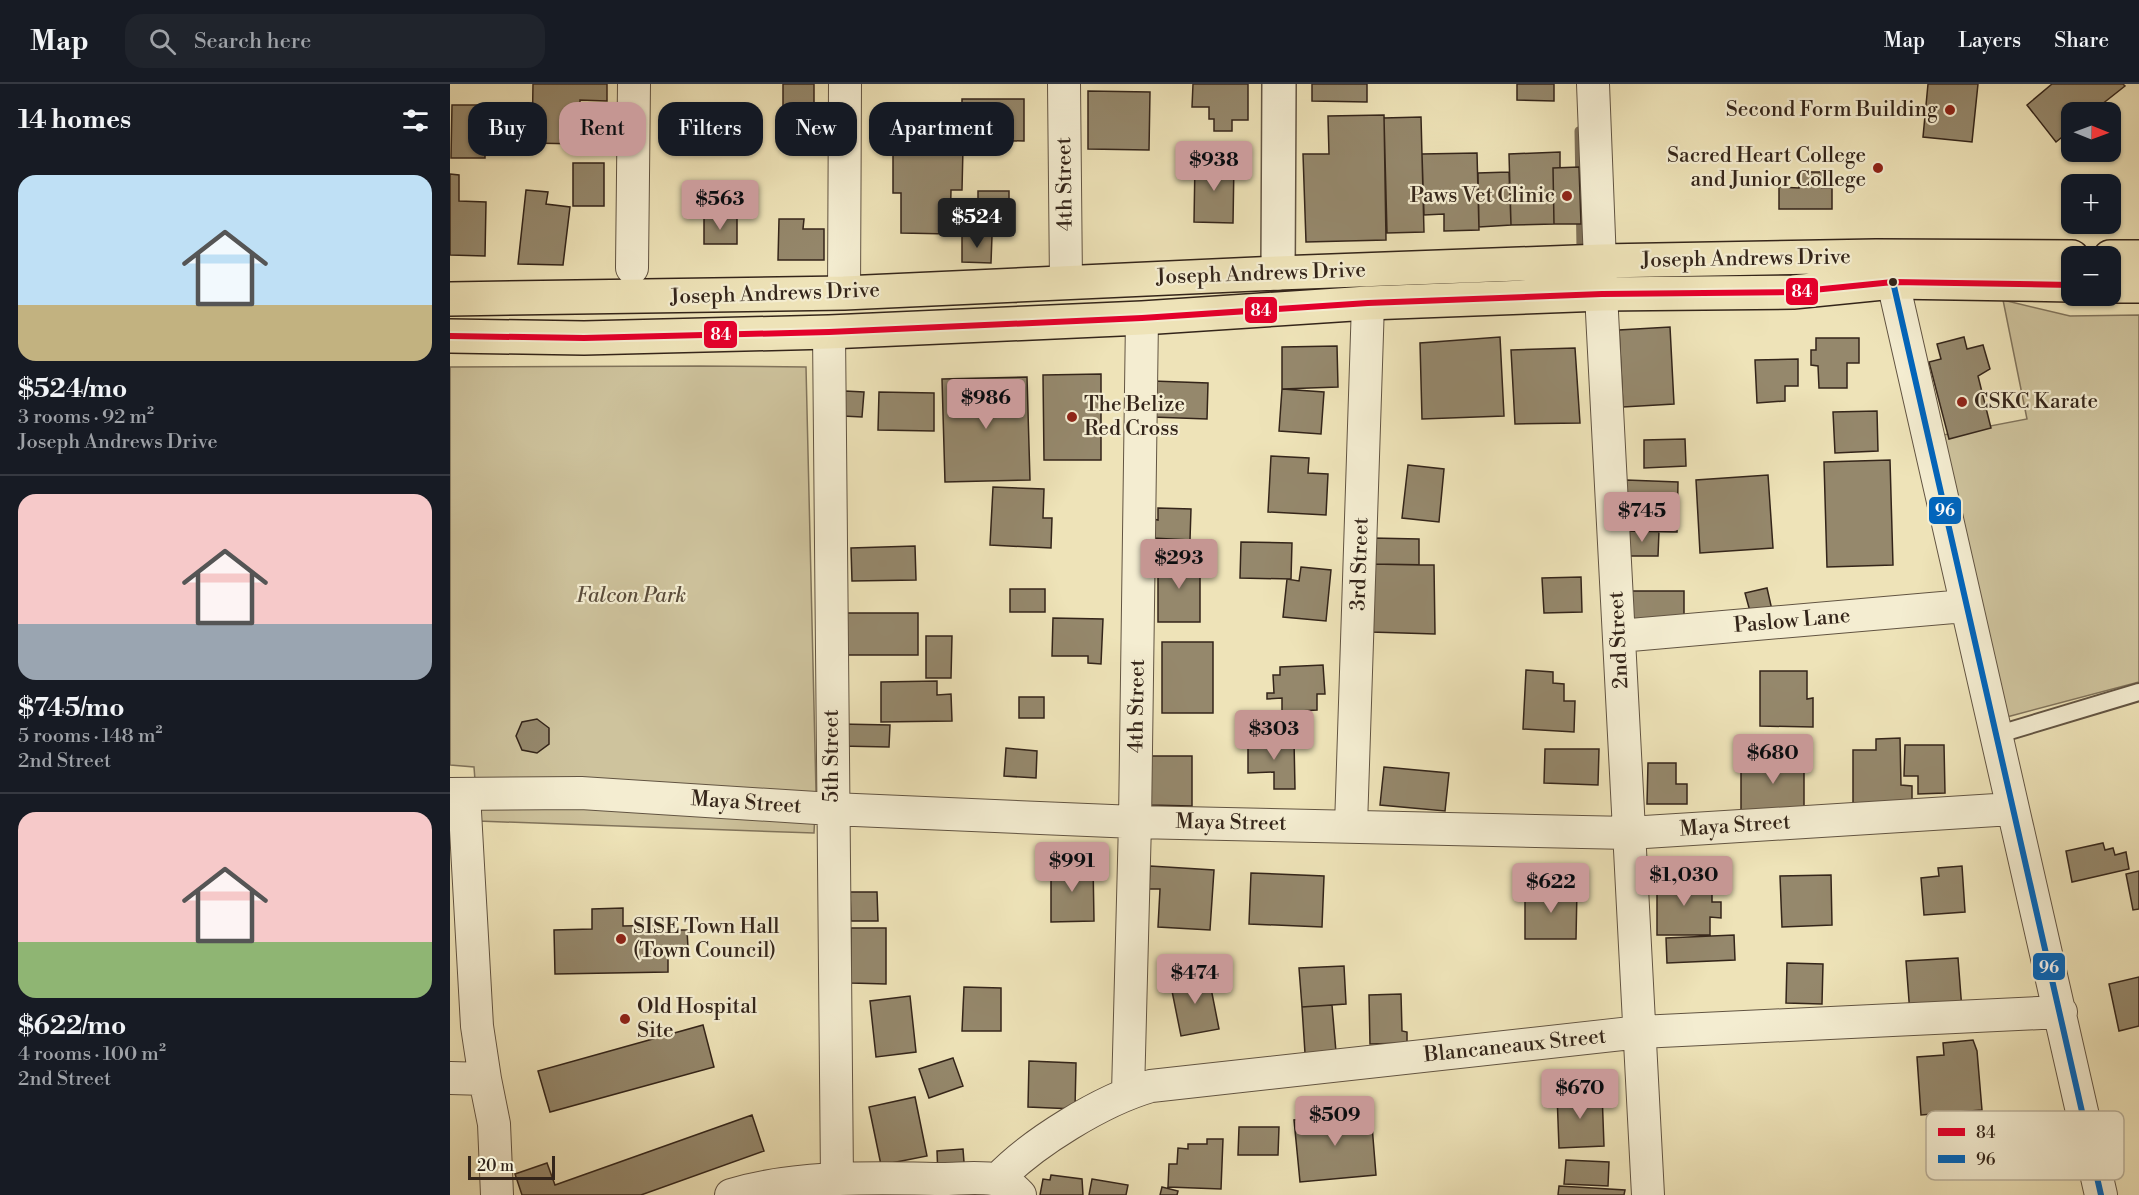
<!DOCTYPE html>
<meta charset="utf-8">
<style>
:root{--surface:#171b24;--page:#20242c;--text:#f1f3f6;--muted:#9ea1a6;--line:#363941;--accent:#c59692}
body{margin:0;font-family:"Libre Bodoni",serif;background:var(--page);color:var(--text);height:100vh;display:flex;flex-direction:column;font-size:22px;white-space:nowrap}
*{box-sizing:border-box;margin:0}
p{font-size:20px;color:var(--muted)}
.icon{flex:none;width:33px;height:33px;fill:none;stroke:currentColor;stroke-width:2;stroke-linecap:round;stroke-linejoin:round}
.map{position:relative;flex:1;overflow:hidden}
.side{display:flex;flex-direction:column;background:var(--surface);width:450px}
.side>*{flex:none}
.top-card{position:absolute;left:18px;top:18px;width:570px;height:54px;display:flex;gap:12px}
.needle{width:39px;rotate:91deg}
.fabs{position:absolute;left:1611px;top:18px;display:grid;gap:12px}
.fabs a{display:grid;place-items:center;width:60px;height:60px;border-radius:12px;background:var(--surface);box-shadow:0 2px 4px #0004;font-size:30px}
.scale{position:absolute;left:18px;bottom:15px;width:87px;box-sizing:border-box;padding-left:6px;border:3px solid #34251a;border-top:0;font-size:16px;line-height:21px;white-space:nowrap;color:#34251a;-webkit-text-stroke:4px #f4edd1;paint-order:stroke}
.price{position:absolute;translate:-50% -51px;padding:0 14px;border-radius:6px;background:var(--accent);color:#111;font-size:20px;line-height:39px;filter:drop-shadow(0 2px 3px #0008)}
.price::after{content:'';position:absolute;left:50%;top:36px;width:18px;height:14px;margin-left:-9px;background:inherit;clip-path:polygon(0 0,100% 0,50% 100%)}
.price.on{background:#222;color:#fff}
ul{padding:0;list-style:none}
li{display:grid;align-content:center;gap:12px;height:318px;padding:0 18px}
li+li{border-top:2px solid var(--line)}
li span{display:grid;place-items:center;height:186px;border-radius:18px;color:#555}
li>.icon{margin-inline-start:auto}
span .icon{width:108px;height:108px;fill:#fffc;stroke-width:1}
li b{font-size:26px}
h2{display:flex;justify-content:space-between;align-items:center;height:72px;padding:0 18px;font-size:26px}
.pill{padding:0 21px;border-radius:18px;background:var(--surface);box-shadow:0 2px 4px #0004;font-size:21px;line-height:54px}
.pill.on{background:var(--accent);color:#111}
header{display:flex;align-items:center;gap:36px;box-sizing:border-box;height:84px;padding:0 30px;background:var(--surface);border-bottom:2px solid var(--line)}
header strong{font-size:28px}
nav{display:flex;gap:33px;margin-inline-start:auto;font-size:21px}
.search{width:420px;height:54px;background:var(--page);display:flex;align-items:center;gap:15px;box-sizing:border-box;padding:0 21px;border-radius:18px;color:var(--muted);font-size:22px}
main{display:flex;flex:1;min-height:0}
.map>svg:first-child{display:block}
</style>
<header>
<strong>Map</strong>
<div class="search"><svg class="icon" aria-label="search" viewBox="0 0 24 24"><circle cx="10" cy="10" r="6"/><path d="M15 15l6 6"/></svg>Search here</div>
<nav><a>Map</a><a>Layers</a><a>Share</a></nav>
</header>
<main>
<section class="side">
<h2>14 homes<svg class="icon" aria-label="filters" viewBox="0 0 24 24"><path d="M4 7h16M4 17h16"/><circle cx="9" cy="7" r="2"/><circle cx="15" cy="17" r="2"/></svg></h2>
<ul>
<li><span style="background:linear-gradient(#bfe0f5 70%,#c2b280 0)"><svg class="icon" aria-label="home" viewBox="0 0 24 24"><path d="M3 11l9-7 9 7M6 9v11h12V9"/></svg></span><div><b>$524/mo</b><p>3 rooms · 92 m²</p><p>Joseph Andrews Drive</p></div></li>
<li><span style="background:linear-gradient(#f6c9c9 70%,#9aa5b1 0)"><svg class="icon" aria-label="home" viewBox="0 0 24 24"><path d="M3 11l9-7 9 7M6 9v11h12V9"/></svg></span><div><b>$745/mo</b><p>5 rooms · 148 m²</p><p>2nd Street</p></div></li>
<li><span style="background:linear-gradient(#f6c9c9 70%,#8fb573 0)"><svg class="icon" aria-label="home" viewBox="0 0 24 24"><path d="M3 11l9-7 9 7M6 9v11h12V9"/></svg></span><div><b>$622/mo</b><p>4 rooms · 100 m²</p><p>2nd Street</p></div></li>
</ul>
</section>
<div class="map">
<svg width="1689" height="1111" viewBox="0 0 1689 1111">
<rect width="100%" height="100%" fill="#eee3b8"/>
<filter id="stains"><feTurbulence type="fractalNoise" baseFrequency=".00333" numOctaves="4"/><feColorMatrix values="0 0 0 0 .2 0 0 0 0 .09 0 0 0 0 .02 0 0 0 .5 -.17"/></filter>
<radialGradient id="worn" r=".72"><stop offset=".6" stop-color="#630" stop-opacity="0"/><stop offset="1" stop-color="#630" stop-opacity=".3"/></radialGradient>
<!-- green -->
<path fill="#cec39d" stroke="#81745c" stroke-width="1.5" d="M1553 216 1620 232 1689 231V598L1553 634 1493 351 1577 335Z
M249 282 356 283 366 708 364 749 28 737 24 683 0 681V283Z"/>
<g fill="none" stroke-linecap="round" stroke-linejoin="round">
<!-- stream -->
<path stroke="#7e7058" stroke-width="9" d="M1129 47 1131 164"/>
</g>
<!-- building -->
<path fill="#95886c" stroke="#34251a" stroke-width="1.5" d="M83 0H157V17L130 16 129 60 82 59Z
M333 0H364V36L333 35Z
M743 0H798V36H782V47H764V35H759V23H742Z
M862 0H917V18L862 17Z
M1067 0H1104V17L1067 16Z
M1478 0H1528L1522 58 1473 53Z
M1602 0H1673L1675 2 1642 28H1622V45L1606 58 1577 21Z
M638 7 700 8 699 66 638 65Z
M512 15H574V57L512 56Z
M2 21H35V74H1Z
M934 31 936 156 856 158 853 70H879L878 32Z
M971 33 974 148 937 149 934 34Z
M443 63 513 64 512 106H501L500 150 451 149V109H443Z
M1110 68V84H1103L1104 140 1061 141 1059 70Z
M1027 69 1029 146 994 147V130L974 131 972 70Z
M745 78H784L783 139 744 138Z
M123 79H154V122H123Z
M1129 83 1131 140H1104L1103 84Z
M1059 88 1061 141 1029 143 1028 89Z
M1349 88H1372V104H1382V125H1329V103L1349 104Z
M0 90 9 91V117L36 118 35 172 0 171Z
M76 106 98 108 96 120 120 123 113 181 68 180Z
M528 107H559V141H528Z
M254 134H287V160H254Z
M329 135H354L353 145H374V176H328Z
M512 152H542L541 179 512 178Z
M1220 243 1224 320 1173 323 1169 246Z
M1050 253 1054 332 972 335 970 259Z
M1514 253 1517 265 1533 261 1540 285 1528 292 1541 344 1499 355 1479 278 1491 275 1487 260Z
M1366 254H1409V279H1397V304H1369L1368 282 1361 281V266H1366Z
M887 262 888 303 832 305V263Z
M1125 264 1130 339 1065 340 1061 266Z
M1348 275V302H1335V317L1307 319 1305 276Z
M651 290V376H594L593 291Z
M577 293 580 396 495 398 492 295Z
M703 297 758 299 757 335 702 333Z
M832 305 874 308 871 350 829 347Z
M395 307 414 308 412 333 393 332Z
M429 308 484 309V347L428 346Z
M1427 327 1428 367 1385 369 1383 328Z
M1235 355 1236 382 1194 384V356Z
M821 372 859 374 858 389 878 390 876 431 818 428Z
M1440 376 1443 481 1377 483 1374 378Z
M958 381 994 385 989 438 952 434Z
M1318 391 1323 464 1250 469 1246 396Z
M1176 396 1228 398 1227 448 1175 447Z
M543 403 594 405 593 434H602L601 464 540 461Z
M708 424 741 425 740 456 702 454 703 435 708 436Z
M1175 447H1209L1208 472H1175Z
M922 454 969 455V481L922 480Z
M791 458 842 459 841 495 790 494Z
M465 462 466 496 402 497 401 464Z
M750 474V538H708V475Z
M922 480 984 481 985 550 921 548Z
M851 483 881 486 876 537 833 533 837 495 849 497Z
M1131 493 1132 528 1094 529 1092 494Z
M1317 504 1322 526 1301 531 1295 509Z
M560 505H595V528H560Z
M1181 507H1234V540H1181Z
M392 529H468V571H392Z
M603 534 653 535 651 580 638 579V572H602Z
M476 552H502L501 594H476Z
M712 558H763V629H712Z
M873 581 875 610H867V626L832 628V614L817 615V609H824L823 591H830V583Z
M1076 586 1103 588V599L1114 600V617H1125L1124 648 1073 645Z
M1310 587H1357V615L1363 614V643L1310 642Z
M487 597V611L501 610 502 637 431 638V598Z
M569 613H594V634H569Z
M87 635 99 644V660L87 669 72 666 66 652 72 638Z
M390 640 440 641 439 663 390 662Z
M1450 654 1451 701 1462 702V727H1403V666H1426V655Z
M844 656 845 705H824V688L798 689V657Z
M1455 661H1494L1495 709 1468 710V692H1454Z
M556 664 587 667 586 694 554 692Z
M1095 665H1149L1148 701 1094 699Z
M1354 670V731H1291V671Z
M701 672H742V722L700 721Z
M1198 679H1226V700H1237V720H1197Z
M934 683 999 689 995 727 930 721Z
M1653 759 1655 766 1663 764 1665 771 1676 768 1679 785 1622 798 1616 767Z
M643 779 644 837 601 838V780Z
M700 782 764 786 760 846 708 843 710 805H699Z
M1512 782 1515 828 1474 831 1471 794 1489 792 1488 784Z
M1689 787V825L1683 826 1676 790Z
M801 789 874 792 872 843 799 840Z
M1207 791H1243L1242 804H1262V818H1271V834L1260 833V851H1207Z
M1381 791 1382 841 1332 843 1330 792Z
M1075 804 1127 805 1126 855H1075Z
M400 808H427L428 837H401Z
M173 824V842L218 841V846H237L238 864 218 865V888L105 890 104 846 142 845V825Z
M401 844H436V900L401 899Z
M1284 851 1285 876 1217 879 1216 854Z
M1508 874 1512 926 1460 930 1456 877Z
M1337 879 1373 880 1372 920 1336 919Z
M894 882 896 920 852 923 849 884Z
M758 889 769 945 731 952 720 897Z
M1689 893V942L1669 947 1659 900Z
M514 903 551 904V947H512Z
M951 910 952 947 957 948V959L920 960 919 911Z
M460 912 466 968 426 973 420 917Z
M882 921 886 968 855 969 852 923Z
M253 941 264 983 100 1028 88 987Z
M1523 956 1527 967 1532 1026 1471 1031 1467 973 1494 971 1493 959Z
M503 974 513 1002 479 1014 469 985Z
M579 977 626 979 625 1025 578 1023Z
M1152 1008 1154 1062 1109 1064 1107 1010Z
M465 1013 477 1072 431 1081 419 1023Z
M921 1029 926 1091 850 1098 844 1036Z
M302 1031 314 1067 191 1111H72L65 1090 97 1079 105 1101Z
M789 1043H829L828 1071H788Z
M757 1055H773L771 1105 718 1103 719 1080H727L728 1064 738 1065V1060H757Z
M513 1065 515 1091 488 1093 487 1067Z
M1116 1076 1159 1078 1158 1102 1114 1100Z
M601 1091 632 1095 633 1111H590L593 1095 600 1096Z
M642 1095 678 1101 676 1111H639Z
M1109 1102 1175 1106 1174 1111H1108Z
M712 1103 728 1107 727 1111H710Z"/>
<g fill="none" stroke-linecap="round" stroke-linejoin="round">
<!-- service casing -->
<g stroke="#625442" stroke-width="20">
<path id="service" d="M1546 651 1689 608"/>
</g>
<!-- minor casing -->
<g stroke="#625442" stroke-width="34">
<path id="minor" d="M614 0 616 199
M1143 0 1152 229 1198 1111
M182 184 184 0
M1443 198 1651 1111
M394 209 395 0
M379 248 387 1096
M1169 552 1515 522
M0 710 131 709 382 725 685 738 1179 749 1562 725
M901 742 918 219
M0 994 35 995 27 942 14 710
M35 995 44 1040 47 1111
M678 1009 685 738 692 234
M547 1096C582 1059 652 1016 701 1002L1190 948 1611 928
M281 1111C348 1091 423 1094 492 1095 509 1095 531 1092 548 1096 557 1098 563 1104 570 1111"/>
</g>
<!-- tertiary casing -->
<g stroke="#625442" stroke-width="36">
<path id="tertiary" d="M828 189 829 0"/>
</g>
<!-- trunk casing -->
<g stroke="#34251a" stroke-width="36">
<path id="trunk" d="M1660 173H1689
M1660 202H1689
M0 215 394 209 828 189 1152 177 1426 172 1622 173
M0 252 134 254 379 248 692 234 918 219 1152 210 1343 208 1443 198 1622 201"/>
</g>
<!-- service -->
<use href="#service" stroke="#f4edd1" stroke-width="16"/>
<!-- minor -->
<use href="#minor" stroke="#f4edd1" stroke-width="32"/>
<!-- tertiary -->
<use href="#tertiary" stroke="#f4edd1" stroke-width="33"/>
<!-- trunk -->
<use href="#trunk" stroke="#eee3b8" stroke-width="33"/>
<!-- bus-1 casing -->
<g stroke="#f4edd1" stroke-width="10">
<path id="bus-1" d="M0 252 134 254 379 248 692 234 918 219 1152 210 1343 208 1443 198 1622 201"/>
</g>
<!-- bus-2 casing -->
<g stroke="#f4edd1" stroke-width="10">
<path id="bus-2" d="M1443 198 1651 1111"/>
</g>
<!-- bus-1 -->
<use href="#bus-1" stroke="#e4002b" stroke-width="6"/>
<!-- bus-2 -->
<use href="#bus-2" stroke="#0065bd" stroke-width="6"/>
</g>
<!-- markers -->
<g fill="#8f2418" stroke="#f4edd1" stroke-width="2">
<circle cx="1500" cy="26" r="6"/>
<circle cx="1428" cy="84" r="6"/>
<circle cx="1117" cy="112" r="6"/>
<circle cx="1512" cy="318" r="6"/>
<circle cx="622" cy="333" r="6"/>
<circle cx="171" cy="855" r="6"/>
<circle cx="175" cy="935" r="6"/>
</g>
<circle fill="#34251a" stroke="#f4edd1" stroke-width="2" cx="1443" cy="198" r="5"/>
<g text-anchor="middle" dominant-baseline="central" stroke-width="4.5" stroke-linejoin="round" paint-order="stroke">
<!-- poi labels -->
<g font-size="21" fill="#34251a" stroke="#f4edd1" text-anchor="start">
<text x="1488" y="26" text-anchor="end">Second Form Building</text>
<text x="1416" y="72" text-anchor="end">Sacred Heart College<tspan x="1416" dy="24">and Junior College</tspan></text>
<text x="1105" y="112" text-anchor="end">Paws Vet Clinic</text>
<text x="1524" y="318">CSKC Karate</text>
<text x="634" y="321">The Belize<tspan x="634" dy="24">Red Cross</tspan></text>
<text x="183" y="843">SISE Town Hall<tspan x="183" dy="24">(Town Council)</tspan></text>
<text x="187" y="923">Old Hospital<tspan x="187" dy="24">Site</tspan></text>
</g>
<!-- street labels -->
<g font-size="21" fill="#34251a" stroke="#f4edd1">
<text transform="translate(615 100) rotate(-91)">4th Street</text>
<text transform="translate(1296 175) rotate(-1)">Joseph Andrews Drive</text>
<text transform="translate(811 190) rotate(-2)">Joseph Andrews Drive</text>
<text transform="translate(325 210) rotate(-2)">Joseph Andrews Drive</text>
<text transform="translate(910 480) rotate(-88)">3rd Street</text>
<text transform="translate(1342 537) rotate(-5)">Paslow Lane</text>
<text transform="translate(1169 556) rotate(-93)">2nd Street</text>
<text transform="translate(687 622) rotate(-89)">4th Street</text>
<text transform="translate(382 672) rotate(-90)">5th Street</text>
<text transform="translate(296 719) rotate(4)">Maya Street</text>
<text transform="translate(781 739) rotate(1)">Maya Street</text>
<text transform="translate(1285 742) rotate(-4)">Maya Street</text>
<text transform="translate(1065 962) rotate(-6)">Blancaneaux Street</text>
</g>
<!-- park labels -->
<g font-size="21" font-style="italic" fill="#5a4c3b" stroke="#f4edd1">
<text x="181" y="512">Falcon Park</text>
</g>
</g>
<!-- legend -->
<rect x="1476" y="1027" width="198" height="69" rx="9" fill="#f4edd1" stroke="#bab19a" stroke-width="1.5"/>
<rect x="1488" y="1044" width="27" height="8" fill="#e4002b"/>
<rect x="1488" y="1071" width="27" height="8" fill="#0065bd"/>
<g font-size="16" fill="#34251a">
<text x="1526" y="1054">84</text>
<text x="1526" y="1081">96</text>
</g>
<g stroke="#f4edd1" stroke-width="2">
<rect x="1335" y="193" width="34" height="29" rx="6" fill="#e4002b"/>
<rect x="794" y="212" width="34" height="28" rx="6" fill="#e4002b"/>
<rect x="253" y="236" width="35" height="29" rx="6" fill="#e4002b"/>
<rect x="1478" y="412" width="34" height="29" rx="6" fill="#0065bd"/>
<rect x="1582" y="868" width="34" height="29" rx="6" fill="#0065bd"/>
</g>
<g font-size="16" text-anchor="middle" font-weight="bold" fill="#fff">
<text x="1352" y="213">84</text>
<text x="811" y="232">84</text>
<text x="271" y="256">84</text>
<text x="1495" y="432">96</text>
<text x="1599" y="889">96</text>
</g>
<rect width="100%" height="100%" filter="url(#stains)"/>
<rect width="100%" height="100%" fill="url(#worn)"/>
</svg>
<div class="fabs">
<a><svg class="needle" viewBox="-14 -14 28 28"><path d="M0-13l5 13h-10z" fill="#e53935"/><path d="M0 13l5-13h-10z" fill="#9ea1a6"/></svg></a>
<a>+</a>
<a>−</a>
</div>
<div class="scale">20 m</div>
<b class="price" style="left:764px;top:108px">$938</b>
<b class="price" style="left:270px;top:147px">$563</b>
<b class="price on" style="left:527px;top:165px">$524</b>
<b class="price" style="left:536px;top:346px">$986</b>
<b class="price" style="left:1192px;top:459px">$745</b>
<b class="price" style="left:729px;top:506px">$293</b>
<b class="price" style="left:824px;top:677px">$303</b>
<b class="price" style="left:1323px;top:701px">$680</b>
<b class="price" style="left:622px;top:809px">$991</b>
<b class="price" style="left:1234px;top:823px">$1,030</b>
<b class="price" style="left:1101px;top:830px">$622</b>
<b class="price" style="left:745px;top:921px">$474</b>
<b class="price" style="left:1130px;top:1036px">$670</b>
<b class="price" style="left:885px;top:1063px">$509</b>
<div class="top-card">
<a class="pill">Buy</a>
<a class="pill on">Rent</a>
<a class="pill">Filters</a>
<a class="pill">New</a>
<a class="pill">Apartment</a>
</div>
</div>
</main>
